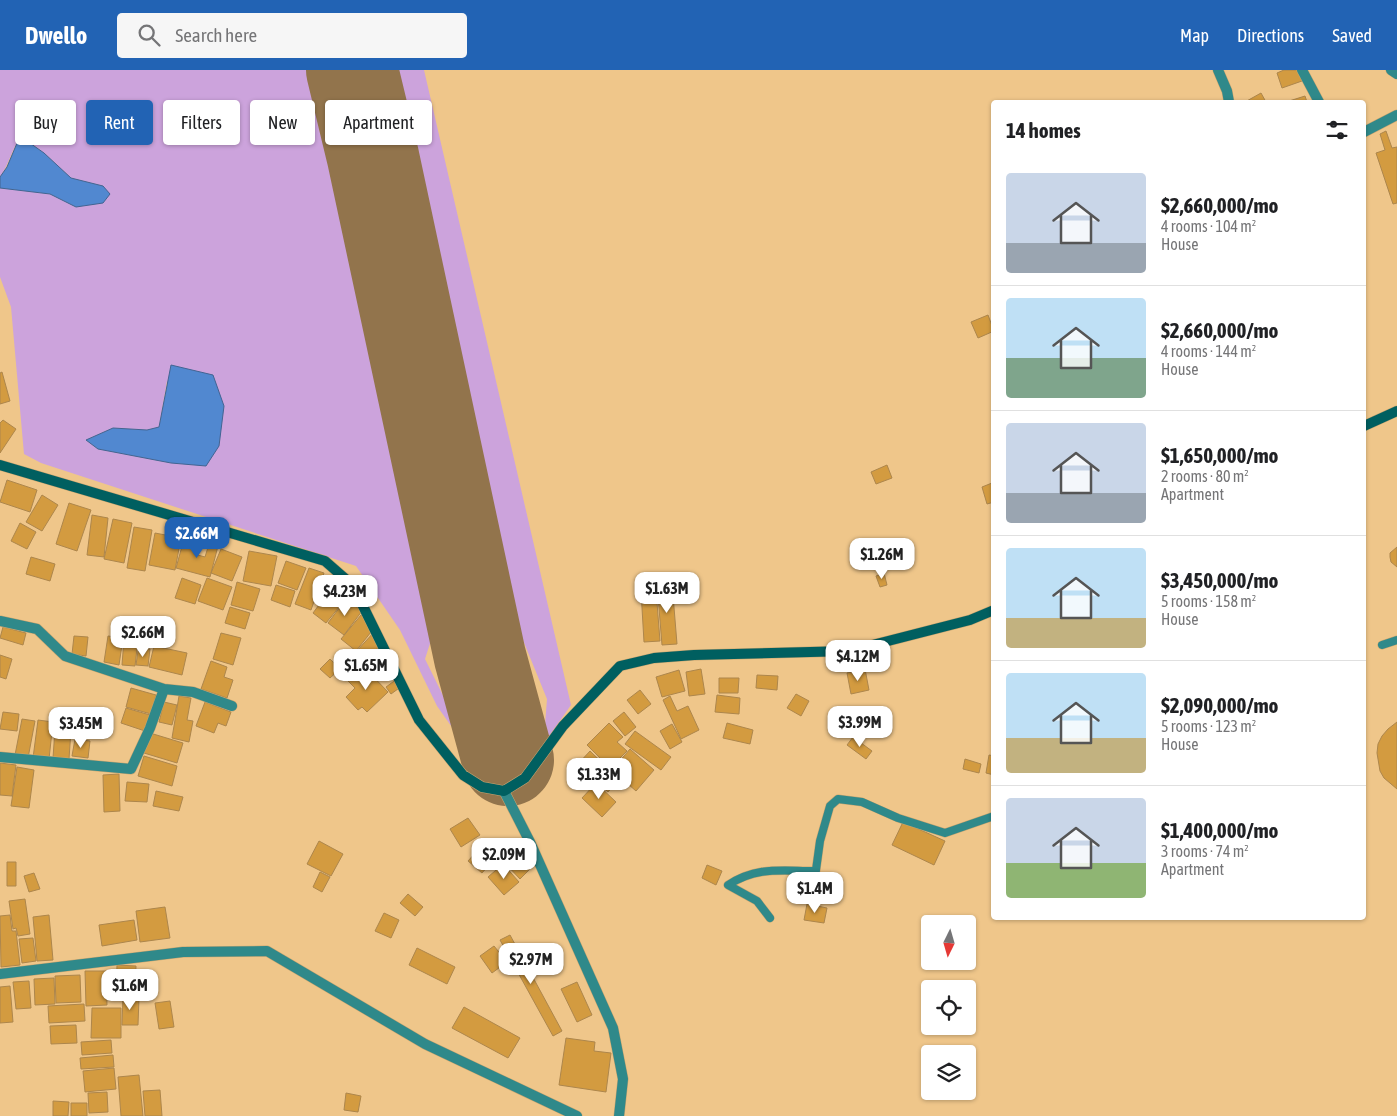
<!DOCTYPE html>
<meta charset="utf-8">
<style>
:root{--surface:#fff;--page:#f6f6f6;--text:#202124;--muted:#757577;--line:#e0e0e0;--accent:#2263b4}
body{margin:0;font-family:"Asap Condensed",sans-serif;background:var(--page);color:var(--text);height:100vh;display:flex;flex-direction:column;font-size:19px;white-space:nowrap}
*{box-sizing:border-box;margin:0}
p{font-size:16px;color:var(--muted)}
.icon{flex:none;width:28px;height:28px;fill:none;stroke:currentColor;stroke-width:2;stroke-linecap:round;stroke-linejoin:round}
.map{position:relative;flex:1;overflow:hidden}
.side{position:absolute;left:991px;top:30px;width:375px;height:820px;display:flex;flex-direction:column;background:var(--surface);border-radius:5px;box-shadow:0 1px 4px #0004}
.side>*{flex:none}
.banner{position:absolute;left:15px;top:30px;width:475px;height:45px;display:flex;gap:10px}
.needle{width:32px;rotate:185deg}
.controls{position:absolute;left:921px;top:845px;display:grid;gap:10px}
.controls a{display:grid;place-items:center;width:55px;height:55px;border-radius:5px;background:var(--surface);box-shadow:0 1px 4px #0004;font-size:25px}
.price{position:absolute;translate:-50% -42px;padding:0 11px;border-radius:10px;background:#fff;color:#222;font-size:16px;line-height:32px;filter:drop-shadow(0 1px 2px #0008)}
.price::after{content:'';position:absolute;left:50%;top:30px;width:15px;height:11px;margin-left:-8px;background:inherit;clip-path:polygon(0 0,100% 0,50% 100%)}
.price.current{background:var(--accent);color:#fff}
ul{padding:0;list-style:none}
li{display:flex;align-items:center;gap:15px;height:125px;padding:0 15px}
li+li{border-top:1px solid var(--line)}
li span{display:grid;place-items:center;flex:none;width:140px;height:100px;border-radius:5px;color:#555}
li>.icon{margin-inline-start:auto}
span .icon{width:60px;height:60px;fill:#fffc;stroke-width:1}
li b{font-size:21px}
h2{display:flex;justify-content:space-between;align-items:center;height:60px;padding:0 15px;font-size:21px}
.tag{padding:0 18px;border-radius:5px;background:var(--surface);box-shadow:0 1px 4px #0004;font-size:18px;line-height:45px}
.tag.current{background:var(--accent);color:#fff}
header{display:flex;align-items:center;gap:30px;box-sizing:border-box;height:70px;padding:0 25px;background:var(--accent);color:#fff}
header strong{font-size:24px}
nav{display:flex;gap:28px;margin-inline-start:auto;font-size:18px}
.search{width:350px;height:45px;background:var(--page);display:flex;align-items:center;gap:12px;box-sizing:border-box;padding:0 18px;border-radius:5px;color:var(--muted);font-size:19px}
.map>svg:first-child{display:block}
</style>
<header>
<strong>Dwello</strong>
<div class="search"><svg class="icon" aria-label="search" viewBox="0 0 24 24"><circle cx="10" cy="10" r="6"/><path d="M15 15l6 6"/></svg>Search here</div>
<nav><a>Map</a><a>Directions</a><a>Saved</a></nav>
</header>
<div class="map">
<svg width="1397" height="1046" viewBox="0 0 1397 1046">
<rect width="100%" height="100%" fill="#efc68a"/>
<!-- green -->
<path fill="#cca3dc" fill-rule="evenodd" d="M0 0H324L445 527 425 589 461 662 494 693 519 696 532 679 545 655 547 629 501 516 495 507 377 0H424L571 635 527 698 507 700 482 691 461 670 437 636 400 560 356 496 41 393 24 384 11 237 0 207V118L50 124 76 137 103 116 71 108 44 83 21 66C12 79 9 94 0 107ZM167 311 171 393 98 379 86 370 113 358 147 360 159 357Z"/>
<!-- water -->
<path fill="#5188d0" stroke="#426492" d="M20 66 44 83 71 108 103 116 110 124 103 133 76 137 50 124 0 118V107L7 97Z
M171 295 213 305 224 336 219 376 206 396 171 393 98 379 86 370 113 358 147 360 159 357Z"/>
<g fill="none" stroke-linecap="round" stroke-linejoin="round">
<!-- runway -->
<path stroke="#92744c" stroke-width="92" d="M352 0 373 87 480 587 508 690"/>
</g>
<!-- building -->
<path fill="#d39b40" stroke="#ad864c" d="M1284 0H1298L1302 11 1282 18 1277 3Z
M1261 23 1266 32H1245Z
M1305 26 1307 32H1286Z
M1386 61 1392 78 1397 77V133L1393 134 1376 83 1385 80 1380 64Z
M988 245 994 261 978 268 971 252Z
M2 302 10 331 0 334V303Z
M3 350 16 359 0 383V353Z
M887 395 892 408 876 414 871 402Z
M7 410 37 420 30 442 0 432Z
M992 413 994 432 987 434 982 417Z
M42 425 58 435 42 461 26 452Z
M69 433 91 440 77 481 56 474Z
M92 445 108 448 104 487 87 485Z
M113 449 132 453 124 493 104 489Z
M20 453 36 462 27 479 11 471Z
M134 457 152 460 145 501 127 498Z
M155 463 181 468 175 500 149 495Z
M184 469 197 472 194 484 205 487 209 474 218 476 210 507 176 498Z
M1397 477V497L1391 492 1390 487V483Z
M221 479 242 487 232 511 211 503Z
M249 481 277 486 271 516 243 511Z
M31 487 55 494 50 511 26 504Z
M286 491 306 498 297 520 278 513Z
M309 498 324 503 311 540 295 534Z
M884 503 887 515 880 517 876 506Z
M182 508 201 515 195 534 175 528Z
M207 508 232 517 223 540 198 531Z
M237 512 260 519 253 541 231 535Z
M672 513 677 574 662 575 657 514Z
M276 515 295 521 290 537 271 530Z
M330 520 344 531 326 553 313 543Z
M656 520 660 571 644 572 641 521Z
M346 529 362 541 344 565 328 553Z
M230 537 250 543 245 559 225 553Z
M361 545 375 557 356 581 341 569Z
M3 557 26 563 23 575 0 568Z
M374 562 384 571 356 602 346 593Z
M221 563 241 568 233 595 213 589Z
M74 566 88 567 86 586 72 584Z
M108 566 123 568 119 595 104 592Z
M124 569 138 570 135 596 122 595Z
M154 576 187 583 182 605 149 597Z
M142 579H150L148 596 136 595 138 581 142 582Z
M0 585 12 589 6 609 0 607Z
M330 589 340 599 330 608 320 599Z
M211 591 227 597 224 607 233 610 227 628 201 619Z
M364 597 388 622 367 642 362 637 358 640 346 627 355 618 348 611Z
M701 599 705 624 689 626 686 602Z
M865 599 869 620 851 624 847 603Z
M679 600 685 621 662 627 656 607Z
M757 605 778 606 777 620 756 618Z
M719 608H739L738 623H719Z
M397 609 402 616 391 624 386 617Z
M131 618 156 625 151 644 126 637Z
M640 620 651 634 638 644 627 630Z
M796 624 809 631 801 646 787 638Z
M717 625 740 628 739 644 715 642Z
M179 626 191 628 187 650 193 651 189 672 172 668Z
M670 626 677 641 688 636 699 660 681 669 663 630Z
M164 632 177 635 172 655 159 652Z
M205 632 231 642 226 656 218 653 214 663 196 656Z
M126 638 150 645 145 661 121 653Z
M3 642 19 644 17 661 0 659Z
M624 642 636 657 625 666 613 651Z
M22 649 35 651 28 688 15 685Z
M38 650 53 652 49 689 33 688Z
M1397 652V719L1384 708 1380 701 1377 683 1378 674 1382 666 1388 659Z
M609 653 623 667 617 672 627 681 610 698 587 675Z
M727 653 753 660 750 674 723 668Z
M672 654 682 672 670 679 660 661Z
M55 659 71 660 69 689 53 688Z
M635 661 671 687 661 700 625 674Z
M150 663 183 673 177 693 144 683Z
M853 667 872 681 866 689 847 675Z
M75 669 90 671 88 688 72 686Z
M630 679 654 700 636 721 612 700Z
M590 681 619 709 608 722 578 694Z
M989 685 994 686V705L986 703Z
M144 686 177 696 172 716 138 706Z
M965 689 981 694 979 703 963 699Z
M0 693 16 695 12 726 0 725Z
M17 697 34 700 29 738 11 736Z
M119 704 120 741 104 742 103 705Z
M127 712 149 714 147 732 125 731Z
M596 713 616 732 602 747 582 728Z
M156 721 183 727 179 741 153 736Z
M468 748 480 765 461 777 450 759Z
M903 752 945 771 934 795 892 775Z
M319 771 343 784 331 806 307 794Z
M518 780 533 796 520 809 505 793Z
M477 781 490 794 482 803 468 791Z
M7 792H16V816H7Z
M503 794 519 812 504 825 488 807Z
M707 795 722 801 716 815 702 808Z
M320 802 330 807 322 822 313 817Z
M34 803 40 819 29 822 24 806Z
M408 824 423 837 415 846 400 833Z
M25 829 30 864 18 866 16 858 13 859 9 831Z
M807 834 827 838 824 853 804 850Z
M165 837 170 868 140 872 136 841Z
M384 843 399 850 391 868 375 861Z
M10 845 12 861H16L20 895 1 897 0 846Z
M49 845 53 890 37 891 33 847Z
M134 850 137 870 102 876 99 855Z
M510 865 562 961 553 966 500 870Z
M33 868 36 891 22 893 19 869Z
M494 876 507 892 492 903 480 886Z
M417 878 455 897 447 914 409 895Z
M117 895 136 896 135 927 116 926Z
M85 901H106L107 935 86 936Z
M80 905 81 932 56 933 55 906Z
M54 908 55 934 35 935 34 909Z
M29 911 31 938 16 939 13 912Z
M577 912 592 945 577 952 561 919Z
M10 916 13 952 0 953V917Z
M123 927 139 928 138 955H122Z
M170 931 174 957 159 959 155 933Z
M84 934 85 951 49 953 48 936Z
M464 937 520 968 508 988 452 958Z
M92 938H121V968H91Z
M76 955 77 973 51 974 50 956Z
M566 968 595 972 594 981 611 983 606 1022 559 1015Z
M111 970 112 983 82 985 81 972Z
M113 985 114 997 81 999 80 988Z
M114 998 116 1019 85 1022 83 1001Z
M139 1005 143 1046H121L118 1007Z
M160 1020 162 1046H145L143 1021Z
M107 1022 108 1042 89 1043 88 1023Z
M346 1023 361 1026 358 1042 344 1040Z
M53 1031 69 1032 68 1046H53Z
M71 1033H87V1046H71Z"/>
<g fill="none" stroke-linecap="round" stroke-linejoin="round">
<!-- service casing -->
<g stroke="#c9a571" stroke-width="9">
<path id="service" d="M1382 575 1397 570
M812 829 820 771 830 736 838 729 862 732 898 748 945 763 994 746
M770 848 757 831 728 815C757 796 781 801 815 801"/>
</g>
<!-- minor casing -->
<g stroke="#c9a571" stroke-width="11">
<path id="minor" d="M1218 0 1227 21 1229 32
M1302 0 1319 32
M1391 0 1397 4
M1364 62 1397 45
M0 551 37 559 65 586 164 619 193 622 232 636
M0 687 131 699 150 658 164 619
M504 721 530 772 613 958 623 1009 619 1046
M0 904 183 882 267 881 425 974 577 1046"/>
</g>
<!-- secondary casing -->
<g stroke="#c9a571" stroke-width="11">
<path id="secondary" d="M1364 356 1397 341
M0 395 325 491 349 512 361 532 419 650 463 705 482 717 504 721 525 708 563 656 620 596 654 588 694 585 849 581 970 550 994 540"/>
</g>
<!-- service -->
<use href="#service" stroke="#2f898a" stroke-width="8"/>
<!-- minor -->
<use href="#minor" stroke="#2f898a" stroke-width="10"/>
<!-- secondary -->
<use href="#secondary" stroke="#005f60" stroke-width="10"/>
</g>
</svg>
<div class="controls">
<a><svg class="needle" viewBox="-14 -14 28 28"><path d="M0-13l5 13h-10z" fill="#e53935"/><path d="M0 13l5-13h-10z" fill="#757577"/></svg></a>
<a><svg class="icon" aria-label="locate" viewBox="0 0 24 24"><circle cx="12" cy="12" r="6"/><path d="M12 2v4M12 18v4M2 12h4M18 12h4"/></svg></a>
<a><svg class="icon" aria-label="layers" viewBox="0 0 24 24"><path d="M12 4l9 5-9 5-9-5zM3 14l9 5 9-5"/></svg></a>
</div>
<b class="price current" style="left:197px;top:489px">$2.66M</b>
<b class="price" style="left:882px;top:510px">$1.26M</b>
<b class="price" style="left:667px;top:544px">$1.63M</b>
<b class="price" style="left:345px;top:547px">$4.23M</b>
<b class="price" style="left:143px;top:588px">$2.66M</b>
<b class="price" style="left:858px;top:612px">$4.12M</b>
<b class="price" style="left:366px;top:621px">$1.65M</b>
<b class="price" style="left:860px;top:678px">$3.99M</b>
<b class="price" style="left:81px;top:679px">$3.45M</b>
<b class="price" style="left:599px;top:730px">$1.33M</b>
<b class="price" style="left:504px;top:810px">$2.09M</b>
<b class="price" style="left:815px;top:844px">$1.4M</b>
<b class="price" style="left:531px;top:915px">$2.97M</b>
<b class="price" style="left:130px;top:941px">$1.6M</b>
<div class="banner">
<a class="tag">Buy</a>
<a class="tag current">Rent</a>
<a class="tag">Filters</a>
<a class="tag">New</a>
<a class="tag">Apartment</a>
</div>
<section class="side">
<h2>14 homes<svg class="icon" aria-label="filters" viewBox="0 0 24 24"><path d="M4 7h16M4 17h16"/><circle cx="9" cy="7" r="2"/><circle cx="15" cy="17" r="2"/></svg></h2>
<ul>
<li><span style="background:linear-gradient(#c9d6e8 70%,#9aa5b1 0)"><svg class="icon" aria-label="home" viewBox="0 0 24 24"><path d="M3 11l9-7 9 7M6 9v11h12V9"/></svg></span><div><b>$2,660,000/mo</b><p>4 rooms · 104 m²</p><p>House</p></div></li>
<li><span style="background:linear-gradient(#bfe0f5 60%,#7fa58c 0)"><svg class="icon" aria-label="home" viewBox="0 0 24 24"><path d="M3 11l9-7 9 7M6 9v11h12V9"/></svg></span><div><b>$2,660,000/mo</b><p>4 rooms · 144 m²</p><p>House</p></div></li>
<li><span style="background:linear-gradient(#c9d6e8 70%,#9aa5b1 0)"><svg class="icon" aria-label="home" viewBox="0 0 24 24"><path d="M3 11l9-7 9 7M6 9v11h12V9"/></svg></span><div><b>$1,650,000/mo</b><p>2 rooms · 80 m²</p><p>Apartment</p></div></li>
<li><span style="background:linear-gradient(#bfe0f5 70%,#c2b280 0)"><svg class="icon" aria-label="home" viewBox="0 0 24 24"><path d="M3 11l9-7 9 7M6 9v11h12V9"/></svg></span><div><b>$3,450,000/mo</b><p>5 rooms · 158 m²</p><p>House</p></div></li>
<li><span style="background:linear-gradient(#bfe0f5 65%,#c2b280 0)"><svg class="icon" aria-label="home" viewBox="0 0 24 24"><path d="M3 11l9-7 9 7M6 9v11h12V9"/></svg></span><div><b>$2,090,000/mo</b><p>5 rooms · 123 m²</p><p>House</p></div></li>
<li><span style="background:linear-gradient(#c9d6e8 65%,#8fb573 0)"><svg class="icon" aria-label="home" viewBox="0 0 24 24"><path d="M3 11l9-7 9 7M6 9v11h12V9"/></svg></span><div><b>$1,400,000/mo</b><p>3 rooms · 74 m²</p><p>Apartment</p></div></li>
</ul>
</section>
</div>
